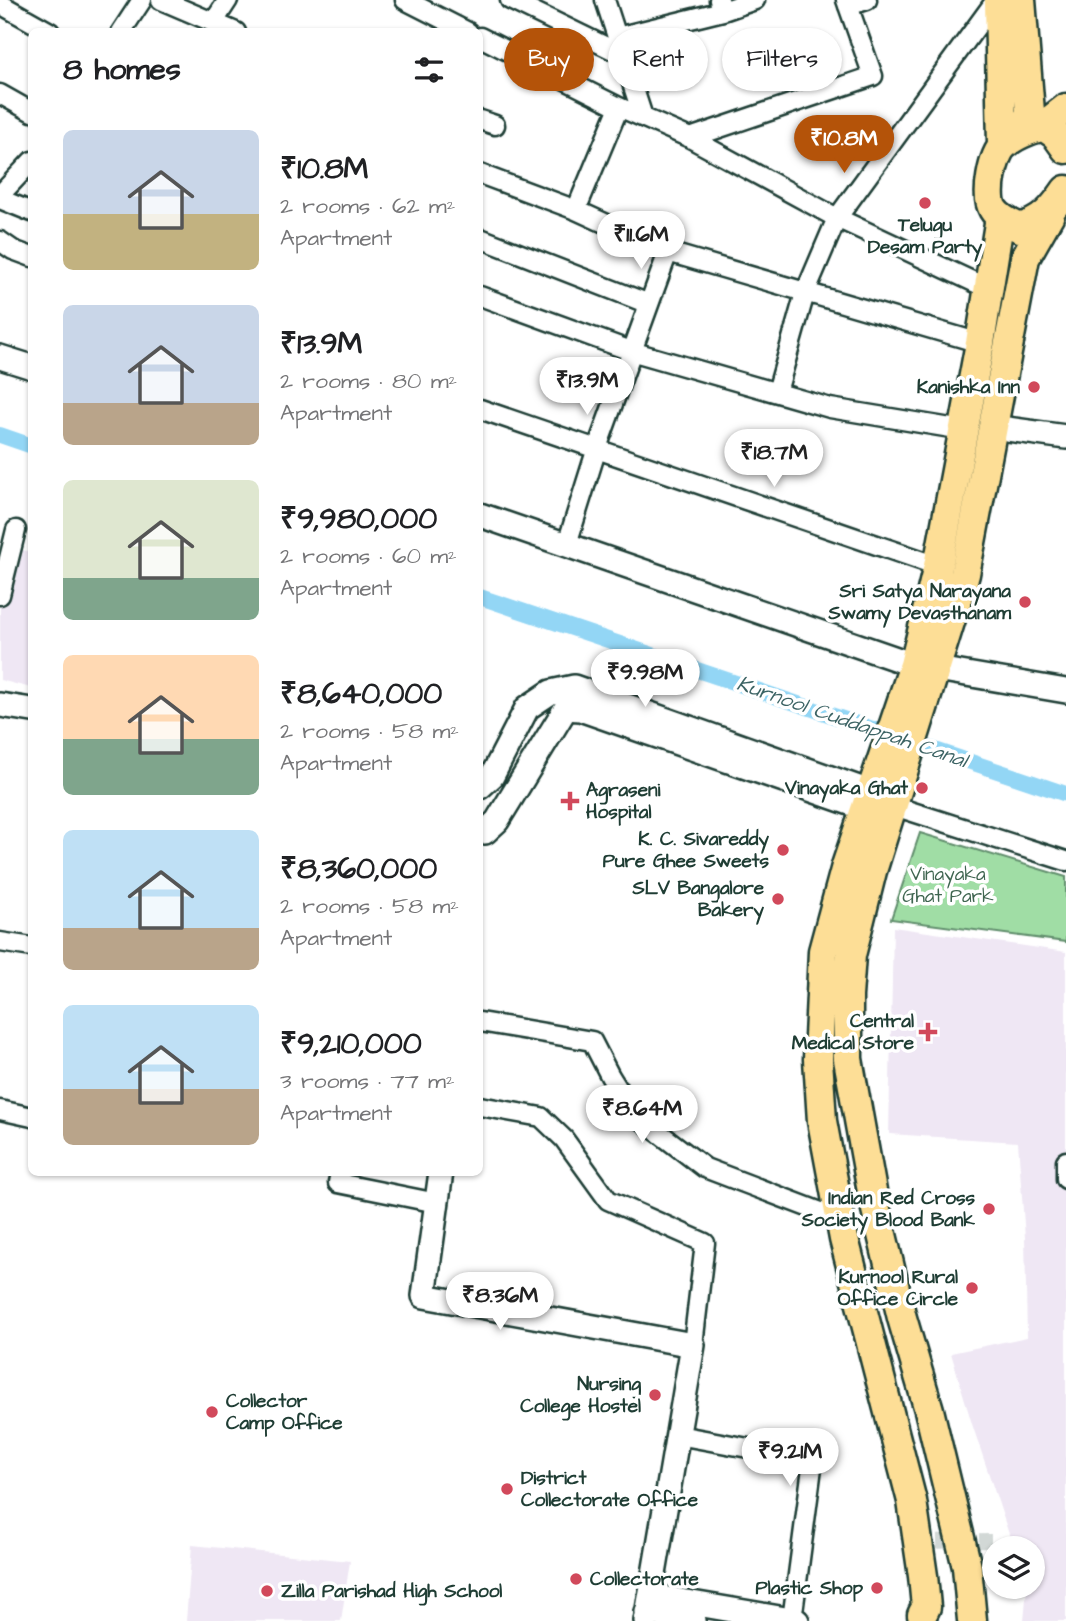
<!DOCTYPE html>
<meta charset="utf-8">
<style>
:root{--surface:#fff;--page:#f6f6f6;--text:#202124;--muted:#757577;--accent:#b45309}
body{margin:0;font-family:"Architects Daughter",sans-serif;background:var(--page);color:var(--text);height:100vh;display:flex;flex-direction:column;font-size:26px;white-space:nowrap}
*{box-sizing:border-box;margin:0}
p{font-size:23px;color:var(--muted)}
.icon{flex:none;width:38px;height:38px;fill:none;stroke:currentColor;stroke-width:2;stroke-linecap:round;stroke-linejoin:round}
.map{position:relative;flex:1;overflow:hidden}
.sheet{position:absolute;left:28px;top:28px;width:455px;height:1148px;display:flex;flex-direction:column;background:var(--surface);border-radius:10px;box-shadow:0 2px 5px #0004}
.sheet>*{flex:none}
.banner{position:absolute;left:504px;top:28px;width:457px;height:63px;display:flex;gap:14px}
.fabs{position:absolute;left:982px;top:1536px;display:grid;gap:14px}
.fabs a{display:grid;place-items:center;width:63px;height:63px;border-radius:50%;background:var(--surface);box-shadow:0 2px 5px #0004;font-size:35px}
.price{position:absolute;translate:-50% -60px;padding:0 16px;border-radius:24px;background:#fff;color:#222;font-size:23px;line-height:46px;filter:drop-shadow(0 2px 4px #0008)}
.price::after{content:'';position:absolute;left:50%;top:42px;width:21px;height:16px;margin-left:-10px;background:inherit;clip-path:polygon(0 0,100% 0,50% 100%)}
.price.active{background:var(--accent);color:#fff}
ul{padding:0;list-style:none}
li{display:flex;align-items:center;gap:21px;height:175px;padding:0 35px}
li span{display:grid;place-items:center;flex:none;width:196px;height:140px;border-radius:10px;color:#555}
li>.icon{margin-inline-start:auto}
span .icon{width:84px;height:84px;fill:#fffc;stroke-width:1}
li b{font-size:30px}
h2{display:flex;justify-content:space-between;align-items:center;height:84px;padding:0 35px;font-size:30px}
.tag{padding:0 24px;border-radius:32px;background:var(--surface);box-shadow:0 2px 5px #0004;font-size:24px;line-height:63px}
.tag.active{background:var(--accent);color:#fff}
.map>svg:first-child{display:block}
</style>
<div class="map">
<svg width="1066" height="1621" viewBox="0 0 1066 1621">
<rect width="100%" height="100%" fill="#fff"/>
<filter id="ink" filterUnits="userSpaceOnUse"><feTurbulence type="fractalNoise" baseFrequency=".0143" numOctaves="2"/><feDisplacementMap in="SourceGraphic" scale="14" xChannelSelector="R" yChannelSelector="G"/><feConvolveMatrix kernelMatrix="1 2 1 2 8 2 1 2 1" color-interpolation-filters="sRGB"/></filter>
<g filter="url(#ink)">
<!-- built -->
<path fill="#efe7f4" d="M5 546 31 552V688L0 680V569Z
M893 927 1066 952V1621H1024L1027 1587H1032V1549H1014L972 1424 951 1353 1027 1337 1025 1238 1018 1142 889 1134Z
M192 1545 350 1561 341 1621H186Z"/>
<!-- green -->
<path fill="#a0dda5" stroke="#608d6c" stroke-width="2" d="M920 833 1066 877V942L891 919Z"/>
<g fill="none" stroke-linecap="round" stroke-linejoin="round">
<!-- canal -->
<path stroke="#93d6f5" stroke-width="16" d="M0 435 32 446
M480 597 1066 794"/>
<!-- pedestrian-tunnel -->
<path stroke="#d2d8d6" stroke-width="14" stroke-dasharray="14 7" stroke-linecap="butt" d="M916 1542 991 1541"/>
<!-- minor casing -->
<g stroke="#1f3d34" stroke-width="23">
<path id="minor" d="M161 0 236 32
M405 0 468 32
M510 0 623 55
M605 0 643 117
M0 4 50 32
M848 6 867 0
M723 11 755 0
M213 23 228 0
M121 32 142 0
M480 37 619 107 690 138 837 218 989 289
M617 37 723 11 719 0
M0 94 32 112
M480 120 495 125
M690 138 873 76 846 0
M480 174 576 210 668 252 980 343
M0 195 32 161
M0 199 32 212
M576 210 619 107
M480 238 649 304
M0 241 13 250 32 257
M480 296 631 351 830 408 963 430
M777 392 805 293 837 218 996 0
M480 409 938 566
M567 544 597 448 668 252
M0 595 16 530
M891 805 1066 861
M0 942 32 947
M480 1022 592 1041 610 1076 633 1113 705 1168 839 1219
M480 1106 541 1117 564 1139 608 1200 705 1243 693 1345
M0 1110 32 1117
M1066 1161V1179
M340 1172 338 1183 437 1203
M678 1435 813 1460 792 1620"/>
</g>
<!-- tertiary casing -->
<g stroke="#1f3d34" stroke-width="28">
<path id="tertiary" d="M0 357 32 367
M993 427 1066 437
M480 515 914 665
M937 669 1066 691
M0 705 32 710
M480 787 492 776 527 708 551 692 574 687 870 792
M480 832H485L497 821 566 708 580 709 864 808
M441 1172 424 1296 693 1345 646 1621
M651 1596 797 1621
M647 1612 694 1621"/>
</g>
<!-- primary casing -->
<g stroke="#1f3d34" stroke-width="33">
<path id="primary" d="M999 0 1002 146
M1021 0 1030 112 1023 133
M1043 126 1066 108
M1066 149 1056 135 1043 126C1030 130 1014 135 1003 146 993 156 985 196 993 209 999 219 1010 223 1020 228 1043 221 1053 209 1066 190
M922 1615 926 1607 923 1576 912 1501 844 1239 822 1121 818 1059 823 951 846 866 914 665 938 566 980 343 1000 217
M972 1620 967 1567 929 1410 902 1318 873 1197 848 1059V996L851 955 872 871 965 574 1025 258 1050 214"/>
</g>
<!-- minor -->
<use href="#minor" stroke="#fff" stroke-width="18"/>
<!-- tertiary -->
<use href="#tertiary" stroke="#fff" stroke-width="23"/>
<!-- primary -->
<use href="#primary" stroke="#fdde96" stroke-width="28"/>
</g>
</g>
<!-- markers -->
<g fill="#d1495b" stroke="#fff" stroke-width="2.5">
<circle cx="925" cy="203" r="7"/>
<circle cx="1034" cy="387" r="7"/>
<circle cx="1025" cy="602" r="7"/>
<circle cx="922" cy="788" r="7"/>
<path d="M566.5 790.5h7v7h7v7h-7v7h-7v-7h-7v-7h7z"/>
<circle cx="783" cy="850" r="7"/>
<circle cx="778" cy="899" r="7"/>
<path d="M924.5 1021.5h7v7h7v7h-7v7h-7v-7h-7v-7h7z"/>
<circle cx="989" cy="1209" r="7"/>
<circle cx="972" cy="1288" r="7"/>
<circle cx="655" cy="1395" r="7"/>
<circle cx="212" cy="1412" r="7"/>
<circle cx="507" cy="1489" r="7"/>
<circle cx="576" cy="1579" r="7"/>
<circle cx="877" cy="1588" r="7"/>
<circle cx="267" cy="1591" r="7"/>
</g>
<g text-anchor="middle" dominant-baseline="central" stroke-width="7" stroke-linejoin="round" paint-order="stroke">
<!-- poi labels -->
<g font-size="19" font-weight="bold" fill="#1f3d34" stroke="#fff" text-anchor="end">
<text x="925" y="225" text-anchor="middle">Telugu<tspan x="925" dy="22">Desam Party</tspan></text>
<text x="1020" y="387">Kanishka Inn</text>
<text x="1011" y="591">Sri Satya Narayana<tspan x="1011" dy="22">Swamy Devasthanam</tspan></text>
<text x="908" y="788">Vinayaka Ghat</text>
<text x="586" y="790" text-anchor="start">Agraseni<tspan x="586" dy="22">Hospital</tspan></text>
<text x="769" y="839">K. C. Sivareddy<tspan x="769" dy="22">Pure Ghee Sweets</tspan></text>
<text x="764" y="888">SLV Bangalore<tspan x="764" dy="22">Bakery</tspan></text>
<text x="914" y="1021">Central<tspan x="914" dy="22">Medical Store</tspan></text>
<text x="975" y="1198">Indian Red Cross<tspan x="975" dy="22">Society Blood Bank</tspan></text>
<text x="958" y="1277">Kurnool Rural<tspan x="958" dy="22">Office Circle</tspan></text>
<text x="641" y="1384">Nursing<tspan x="641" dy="22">College Hostel</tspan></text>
<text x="226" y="1401" text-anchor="start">Collector<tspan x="226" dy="22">Camp Office</tspan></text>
<text x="521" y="1478" text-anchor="start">District<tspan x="521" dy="22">Collectorate Office</tspan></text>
<text x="590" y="1579" text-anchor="start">Collectorate</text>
<text x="863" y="1588">Plastic Shop</text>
<text x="281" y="1591" text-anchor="start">Zilla Parishad High School</text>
</g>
<!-- park labels -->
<g font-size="19" fill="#3f6550" stroke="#fff">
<text x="948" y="874">Vinayaka<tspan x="948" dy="22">Ghat Park</tspan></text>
</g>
<!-- water labels -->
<g font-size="21" font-style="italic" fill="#3c6364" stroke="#fff">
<text transform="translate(852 722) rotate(19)">Kurnool Cuddappah Canal</text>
</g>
</g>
</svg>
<div class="fabs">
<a><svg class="icon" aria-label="layers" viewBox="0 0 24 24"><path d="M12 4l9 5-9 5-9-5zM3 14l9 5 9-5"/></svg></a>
</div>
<b class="price active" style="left:844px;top:175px">₹10.8M</b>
<b class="price" style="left:641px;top:271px">₹11.6M</b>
<b class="price" style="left:587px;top:417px">₹13.9M</b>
<b class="price" style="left:774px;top:489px">₹18.7M</b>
<b class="price" style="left:645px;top:709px">₹9.98M</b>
<b class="price" style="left:642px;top:1145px">₹8.64M</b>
<b class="price" style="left:500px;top:1332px">₹8.36M</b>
<b class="price" style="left:790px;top:1488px">₹9.21M</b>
<div class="banner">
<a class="tag active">Buy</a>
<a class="tag">Rent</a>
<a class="tag">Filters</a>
</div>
<section class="sheet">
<h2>8 homes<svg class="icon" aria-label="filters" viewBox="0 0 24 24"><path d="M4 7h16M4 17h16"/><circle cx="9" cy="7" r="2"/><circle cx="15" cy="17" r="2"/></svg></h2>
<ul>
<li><span style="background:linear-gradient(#c9d6e8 60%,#c2b280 0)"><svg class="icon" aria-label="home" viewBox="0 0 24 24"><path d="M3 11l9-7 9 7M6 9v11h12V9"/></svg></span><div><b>₹10.8M</b><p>2 rooms · 62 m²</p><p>Apartment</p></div></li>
<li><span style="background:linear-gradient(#c9d6e8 70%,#b9a48a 0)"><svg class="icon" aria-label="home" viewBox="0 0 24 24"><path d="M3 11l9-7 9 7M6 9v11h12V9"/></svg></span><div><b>₹13.9M</b><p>2 rooms · 80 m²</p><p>Apartment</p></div></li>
<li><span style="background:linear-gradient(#dfe7d0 70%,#7fa58c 0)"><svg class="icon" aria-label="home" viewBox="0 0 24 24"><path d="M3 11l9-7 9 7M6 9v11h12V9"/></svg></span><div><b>₹9,980,000</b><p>2 rooms · 60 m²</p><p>Apartment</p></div></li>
<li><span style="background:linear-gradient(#ffd9b3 60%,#7fa58c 0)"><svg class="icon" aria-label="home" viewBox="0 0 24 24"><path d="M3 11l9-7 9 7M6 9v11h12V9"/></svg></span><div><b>₹8,640,000</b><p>2 rooms · 58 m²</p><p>Apartment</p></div></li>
<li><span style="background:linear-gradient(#bfe0f5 70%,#b9a48a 0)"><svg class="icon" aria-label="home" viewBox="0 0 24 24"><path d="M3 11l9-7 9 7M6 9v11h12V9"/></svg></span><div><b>₹8,360,000</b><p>2 rooms · 58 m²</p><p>Apartment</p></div></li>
<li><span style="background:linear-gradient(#bfe0f5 60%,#b9a48a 0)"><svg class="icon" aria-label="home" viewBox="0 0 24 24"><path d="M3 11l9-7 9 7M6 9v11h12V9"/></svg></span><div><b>₹9,210,000</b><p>3 rooms · 77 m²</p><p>Apartment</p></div></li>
</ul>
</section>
</div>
